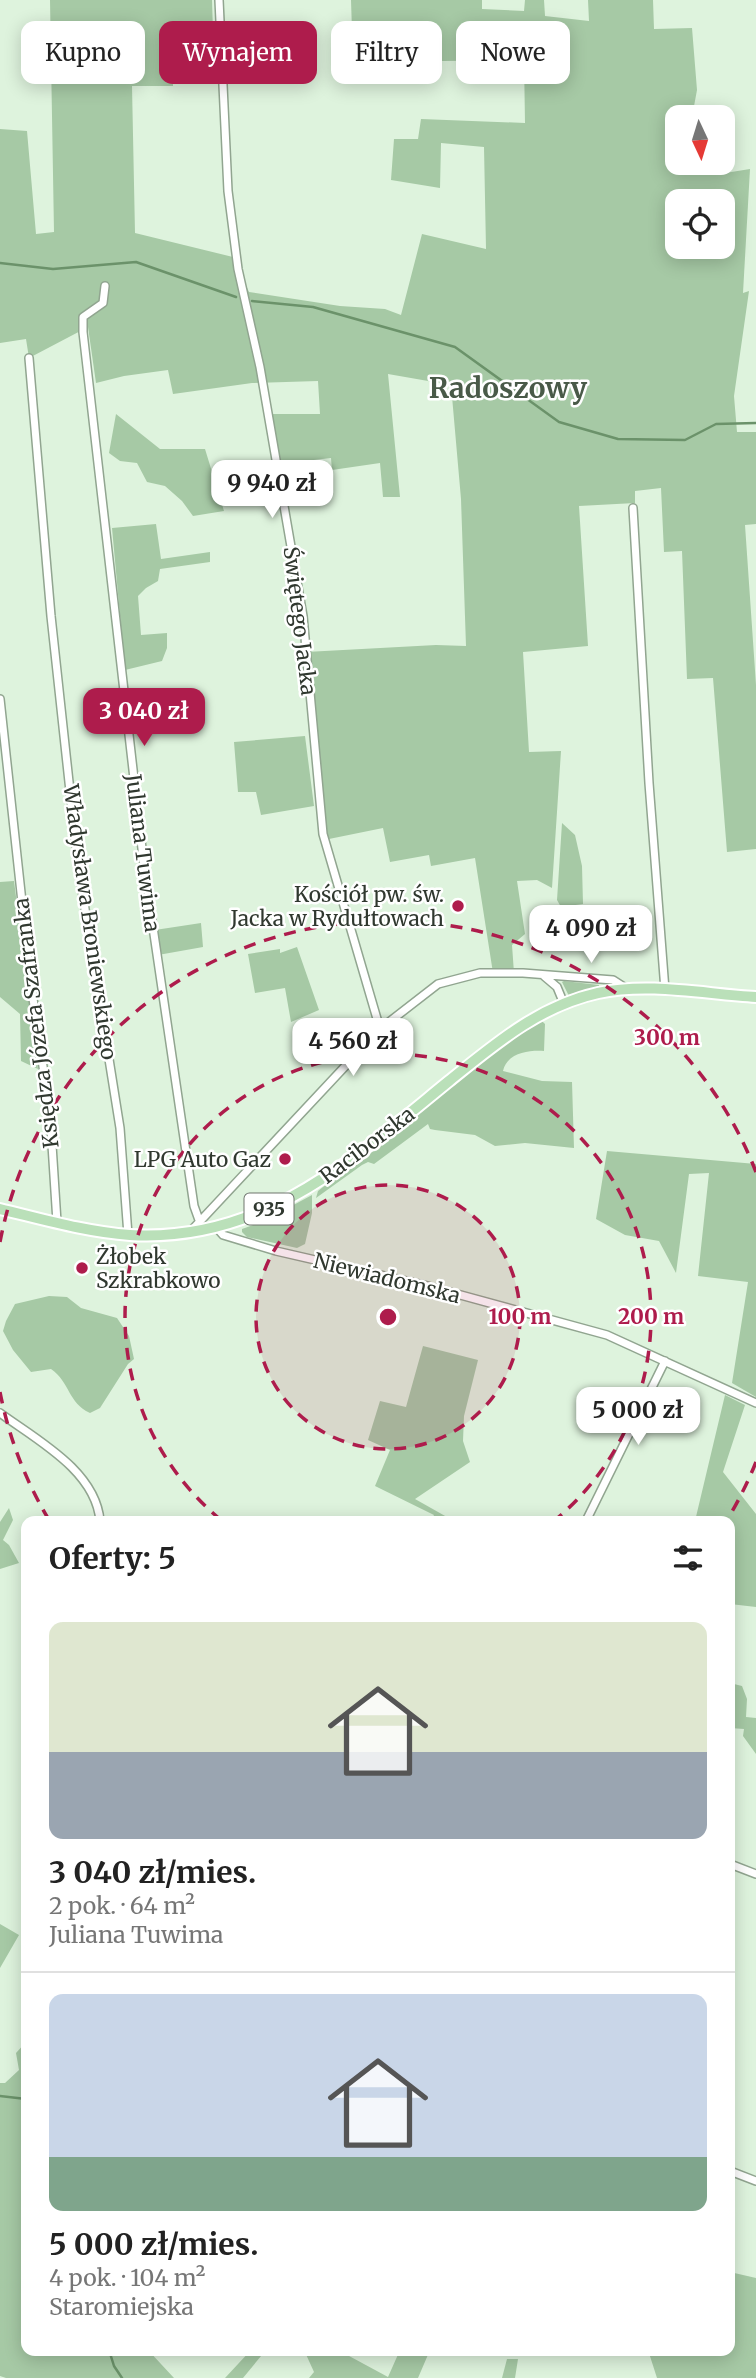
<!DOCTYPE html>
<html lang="pl">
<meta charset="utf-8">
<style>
:root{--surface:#fff;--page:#f6f6f6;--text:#222;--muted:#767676;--line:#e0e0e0;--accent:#ae1c4c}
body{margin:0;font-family:Merriweather,serif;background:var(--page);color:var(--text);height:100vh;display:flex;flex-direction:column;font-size:26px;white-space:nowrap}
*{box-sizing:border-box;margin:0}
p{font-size:23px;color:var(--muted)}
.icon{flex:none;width:38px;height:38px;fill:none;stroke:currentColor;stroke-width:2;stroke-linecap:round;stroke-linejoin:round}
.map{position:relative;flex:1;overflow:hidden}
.drawer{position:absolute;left:21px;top:1516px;width:714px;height:840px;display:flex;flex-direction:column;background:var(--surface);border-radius:14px;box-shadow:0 4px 18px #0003}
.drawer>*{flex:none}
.guide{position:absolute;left:21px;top:21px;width:714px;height:63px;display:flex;gap:14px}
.needle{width:46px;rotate:176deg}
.buttons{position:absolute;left:665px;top:105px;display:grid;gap:14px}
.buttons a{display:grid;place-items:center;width:70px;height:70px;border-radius:14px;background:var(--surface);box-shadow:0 4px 18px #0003;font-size:35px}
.price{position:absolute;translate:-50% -60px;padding:0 16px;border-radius:14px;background:#fff;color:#222;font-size:23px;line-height:46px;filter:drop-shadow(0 2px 4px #0008)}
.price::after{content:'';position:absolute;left:50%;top:42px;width:21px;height:16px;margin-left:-10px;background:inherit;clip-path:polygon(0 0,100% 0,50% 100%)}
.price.active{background:var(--accent);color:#fff}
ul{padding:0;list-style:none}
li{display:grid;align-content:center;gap:14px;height:371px;padding:0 28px}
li+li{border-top:2px solid var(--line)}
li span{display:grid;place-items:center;height:217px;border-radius:14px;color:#555}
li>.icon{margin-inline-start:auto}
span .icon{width:126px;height:126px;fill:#fffc;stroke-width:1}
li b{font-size:30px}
h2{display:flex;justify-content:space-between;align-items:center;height:84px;padding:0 28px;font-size:30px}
.chip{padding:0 24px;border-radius:14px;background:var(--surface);box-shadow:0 4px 18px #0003;font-size:24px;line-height:63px}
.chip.active{background:var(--accent);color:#fff}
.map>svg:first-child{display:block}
</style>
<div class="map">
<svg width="756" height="2378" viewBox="0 0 756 2378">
<rect width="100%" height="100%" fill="#def3dd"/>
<!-- green -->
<path fill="#a6c9a5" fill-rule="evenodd" d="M50 0H212L213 32 171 33 173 86H132L135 233 237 258 238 269 249 292 340 306 385 309 401 315 422 234 486 249 484 147 441 143 440 188 391 180 394 139H418L421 119 525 123 524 60 353 62 351 0H482V9L524 11 525 0H544L545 16 589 21 588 0H653L654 29 692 28 697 90 692 117H677V163H690L691 175 719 167V174L750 169 743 293 749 291 734 396 737 432H756V524L745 525 756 685V849L727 852 713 678 687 679 682 551 664 552 661 488 635 491V503L579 506 588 646 523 652 529 752 561 751 552 888 537 880 517 881 525 934 512 945 514 973H493L475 858 431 866 429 855 390 862 383 828 324 840 306 652 436 645 466 646 461 499 451 385 388 374 400 497H383L380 463 332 470 331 458 305 461 307 470 282 473 268 414H320L318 381 252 383 173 394 168 370 124 376 96 383 88 327 29 358 26 339 0 343V129L27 131 36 234 54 232ZM677 201H723V247H677Z
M116 414 160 449H205L224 511 193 516 182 501 165 486 147 482 137 463 120 461 109 453Z
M156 524 161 559 210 552V562L160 569 158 581 146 588 138 596 141 635 167 633V648L162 661 125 670 112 528Z
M305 736 314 806 261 815 256 792H238L234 742Z
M562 823 575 835 582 866 583 904 561 907 557 900Z
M14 881 38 1069 21 1061 20 1014 0 997V882Z
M201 923 203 947 158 955 155 930Z
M297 947 319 1010 291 1022 285 988 255 993 248 954 280 949V953Z
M564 981 599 985V986L569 996 562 982Z
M542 1021 545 1024 544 1051C528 1050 507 1053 503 1071L542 1081 572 1082 574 1148 525 1143 495 1146 475 1135 435 1130 430 1129 428 1124 374 1164 368 1162 362 1165 316 1198 318 1191 494 1050Z
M607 1151 756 1164V1397L732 1383 748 1282 698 1276 709 1173 689 1174 676 1273 659 1241 625 1235 596 1219Z
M312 1195V1213L305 1244 297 1248 247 1237 242 1232V1229L262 1222Z
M49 1296 67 1297 81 1308 117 1318 129 1336 134 1359 128 1364 100 1408 90 1413C68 1403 70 1382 51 1369L31 1372 13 1350 3 1331 6 1321 15 1304Z
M423 1346 478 1360 464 1416 463 1441 470 1462 415 1499 454 1521H431L434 1515 375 1486 390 1450 368 1440 380 1401 406 1407Z
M725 1395 745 1405 723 1472 756 1514V1607L730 1604V1521H695Z
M9 1508 13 1520 3 1540 9 1545 19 1563 0 1569V1522Z
M730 1683 742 1686 747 1699 746 1717 756 1718V1754L743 1736 744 1729 730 1728Z
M0 1924 19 1935 0 1968Z
M26 2042V2350H148L174 2378H6L0 2376V2083H5L19 2070 16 2053Z
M730 2272 756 2278V2378H657L648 2350H730Z
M251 2350H266L243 2378H225Z
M304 2350H338L388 2377 400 2350H430L418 2378H309L314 2372Z
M507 2359H518L515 2378H502Z"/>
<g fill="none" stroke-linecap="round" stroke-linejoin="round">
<!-- stream -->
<path stroke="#6b926a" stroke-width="2.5" d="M0 263 53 269 136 262 236 297
M252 301 313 307 455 347 559 422 618 439 685 440 716 424 756 423
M0 2096 26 2099
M109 2350 114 2366 122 2378"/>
<!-- minor casing -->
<g stroke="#91a590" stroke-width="10">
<path id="minor" d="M219 0 228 191 238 269 260 367 303 616 323 834 380 1029
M105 286 103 303 83 317V332L144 866 194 1206 199 1220
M29 358 51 616 78 865 120 1128 128 1235
M633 508 649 783 665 990
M0 699 31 985 50 1114 57 1222
M544 976 557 987 564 1004
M216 1227 223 1235 276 1251 424 1285 607 1335 756 1403
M190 1232 380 1029 438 984 480 973H523L613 980 627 989
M0 1413C37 1440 96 1471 100 1521
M586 1521 665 1361
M730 1864 756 1874
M730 2171 756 2181"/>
</g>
<!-- primary casing -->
<g stroke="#fff" stroke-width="14">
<path id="primary" d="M0 1209C42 1219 86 1232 130 1235 263 1243 353 1159 449 1081 495 1044 539 1006 598 993 649 982 704 994 756 997"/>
</g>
<!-- minor -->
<use href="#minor" stroke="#fff" stroke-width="7"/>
<!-- primary -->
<use href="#primary" stroke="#bae0b9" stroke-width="10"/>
</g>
<!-- distance rings -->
<circle cx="388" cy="1317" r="132" fill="#ae1c4c" fill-opacity=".12"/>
<g fill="none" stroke="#ae1c4c" stroke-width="3.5" stroke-dasharray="12 9">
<circle cx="388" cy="1317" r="132"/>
<path d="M221 1520A263 263 0 1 1 555 1520"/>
<path d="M756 1462A395 395 0 0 1 727 1520M49 1520A395 395 0 0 1 0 1392M0 1242A395 395 0 0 1 756 1172"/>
</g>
<!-- markers -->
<g fill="#ae1c4c" stroke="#fff" stroke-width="2.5">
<circle cx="458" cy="906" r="7"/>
<circle cx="285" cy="1159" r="7"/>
<circle cx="82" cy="1268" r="7"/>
</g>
<g text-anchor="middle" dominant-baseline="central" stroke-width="5" stroke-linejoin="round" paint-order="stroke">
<!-- shield labels -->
<rect fill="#fff" stroke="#6e746d" stroke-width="2" x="244.5" y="1193.5" width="49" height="31" rx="5"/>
<g font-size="19" font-weight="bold" fill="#30382f">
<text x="269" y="1209">935</text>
</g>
<!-- street labels -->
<g font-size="21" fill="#30382f" stroke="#fff">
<text transform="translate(300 621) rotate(83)">Świętego Jacka</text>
<text transform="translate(143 853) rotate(83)">Juliana Tuwima</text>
<text transform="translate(90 922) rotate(82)">Władysława Broniewskiego</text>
<text transform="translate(36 1023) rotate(-97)">Księdza Józefa Szafranka</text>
<text transform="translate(367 1145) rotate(-37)">Raciborska</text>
<text transform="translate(387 1278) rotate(14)">Niewiadomska</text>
</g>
<!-- poi labels -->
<g font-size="21" fill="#30382f" stroke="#fff" text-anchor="end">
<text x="444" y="894">Kościół pw. św.<tspan x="444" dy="24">Jacka w Rydułtowach</tspan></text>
<text x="271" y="1159">LPG Auto Gaz</text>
<text x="96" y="1256" text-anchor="start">Żłobek<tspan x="96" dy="24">Szkrabkowo</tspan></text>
</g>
<!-- district labels -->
<g font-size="28" font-weight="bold" fill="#495a48" stroke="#fff">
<text x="508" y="388">Radoszowy</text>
</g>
</g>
<circle cx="388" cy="1317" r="10" fill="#ae1c4c" stroke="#fff" stroke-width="3.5"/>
<g font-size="21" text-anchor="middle" font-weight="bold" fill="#ae1c4c" stroke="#fff" stroke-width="5" stroke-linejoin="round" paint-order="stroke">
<text x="667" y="1045">300 m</text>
<text x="520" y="1324">100 m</text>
<text x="651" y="1324">200 m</text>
</g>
</svg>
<div class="buttons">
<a><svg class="needle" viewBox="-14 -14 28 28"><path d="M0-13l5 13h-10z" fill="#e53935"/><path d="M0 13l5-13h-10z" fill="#767676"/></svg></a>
<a><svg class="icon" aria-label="locate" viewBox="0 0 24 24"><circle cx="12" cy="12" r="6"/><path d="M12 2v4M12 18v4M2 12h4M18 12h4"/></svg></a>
</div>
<b class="price" style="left:272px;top:520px">9 940 zł</b>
<b class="price active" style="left:144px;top:748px">3 040 zł</b>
<b class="price" style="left:591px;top:965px">4 090 zł</b>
<b class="price" style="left:353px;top:1078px">4 560 zł</b>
<b class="price" style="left:638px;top:1447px">5 000 zł</b>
<div class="guide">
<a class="chip">Kupno</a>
<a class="chip active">Wynajem</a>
<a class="chip">Filtry</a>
<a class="chip">Nowe</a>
</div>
<section class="drawer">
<h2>Oferty: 5<svg class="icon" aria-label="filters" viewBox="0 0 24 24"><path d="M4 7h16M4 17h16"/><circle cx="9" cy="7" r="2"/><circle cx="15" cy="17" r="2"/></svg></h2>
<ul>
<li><span style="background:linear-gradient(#dfe7d0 60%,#9aa5b1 0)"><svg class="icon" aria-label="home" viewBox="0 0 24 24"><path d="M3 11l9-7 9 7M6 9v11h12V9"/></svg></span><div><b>3 040 zł/mies.</b><p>2 pok. · 64 m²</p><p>Juliana Tuwima</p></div></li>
<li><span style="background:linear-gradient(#c9d6e8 75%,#7fa58c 0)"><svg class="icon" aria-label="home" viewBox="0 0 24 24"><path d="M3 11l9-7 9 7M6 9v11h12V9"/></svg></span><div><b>5 000 zł/mies.</b><p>4 pok. · 104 m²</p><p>Staromiejska</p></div></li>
</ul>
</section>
</div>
